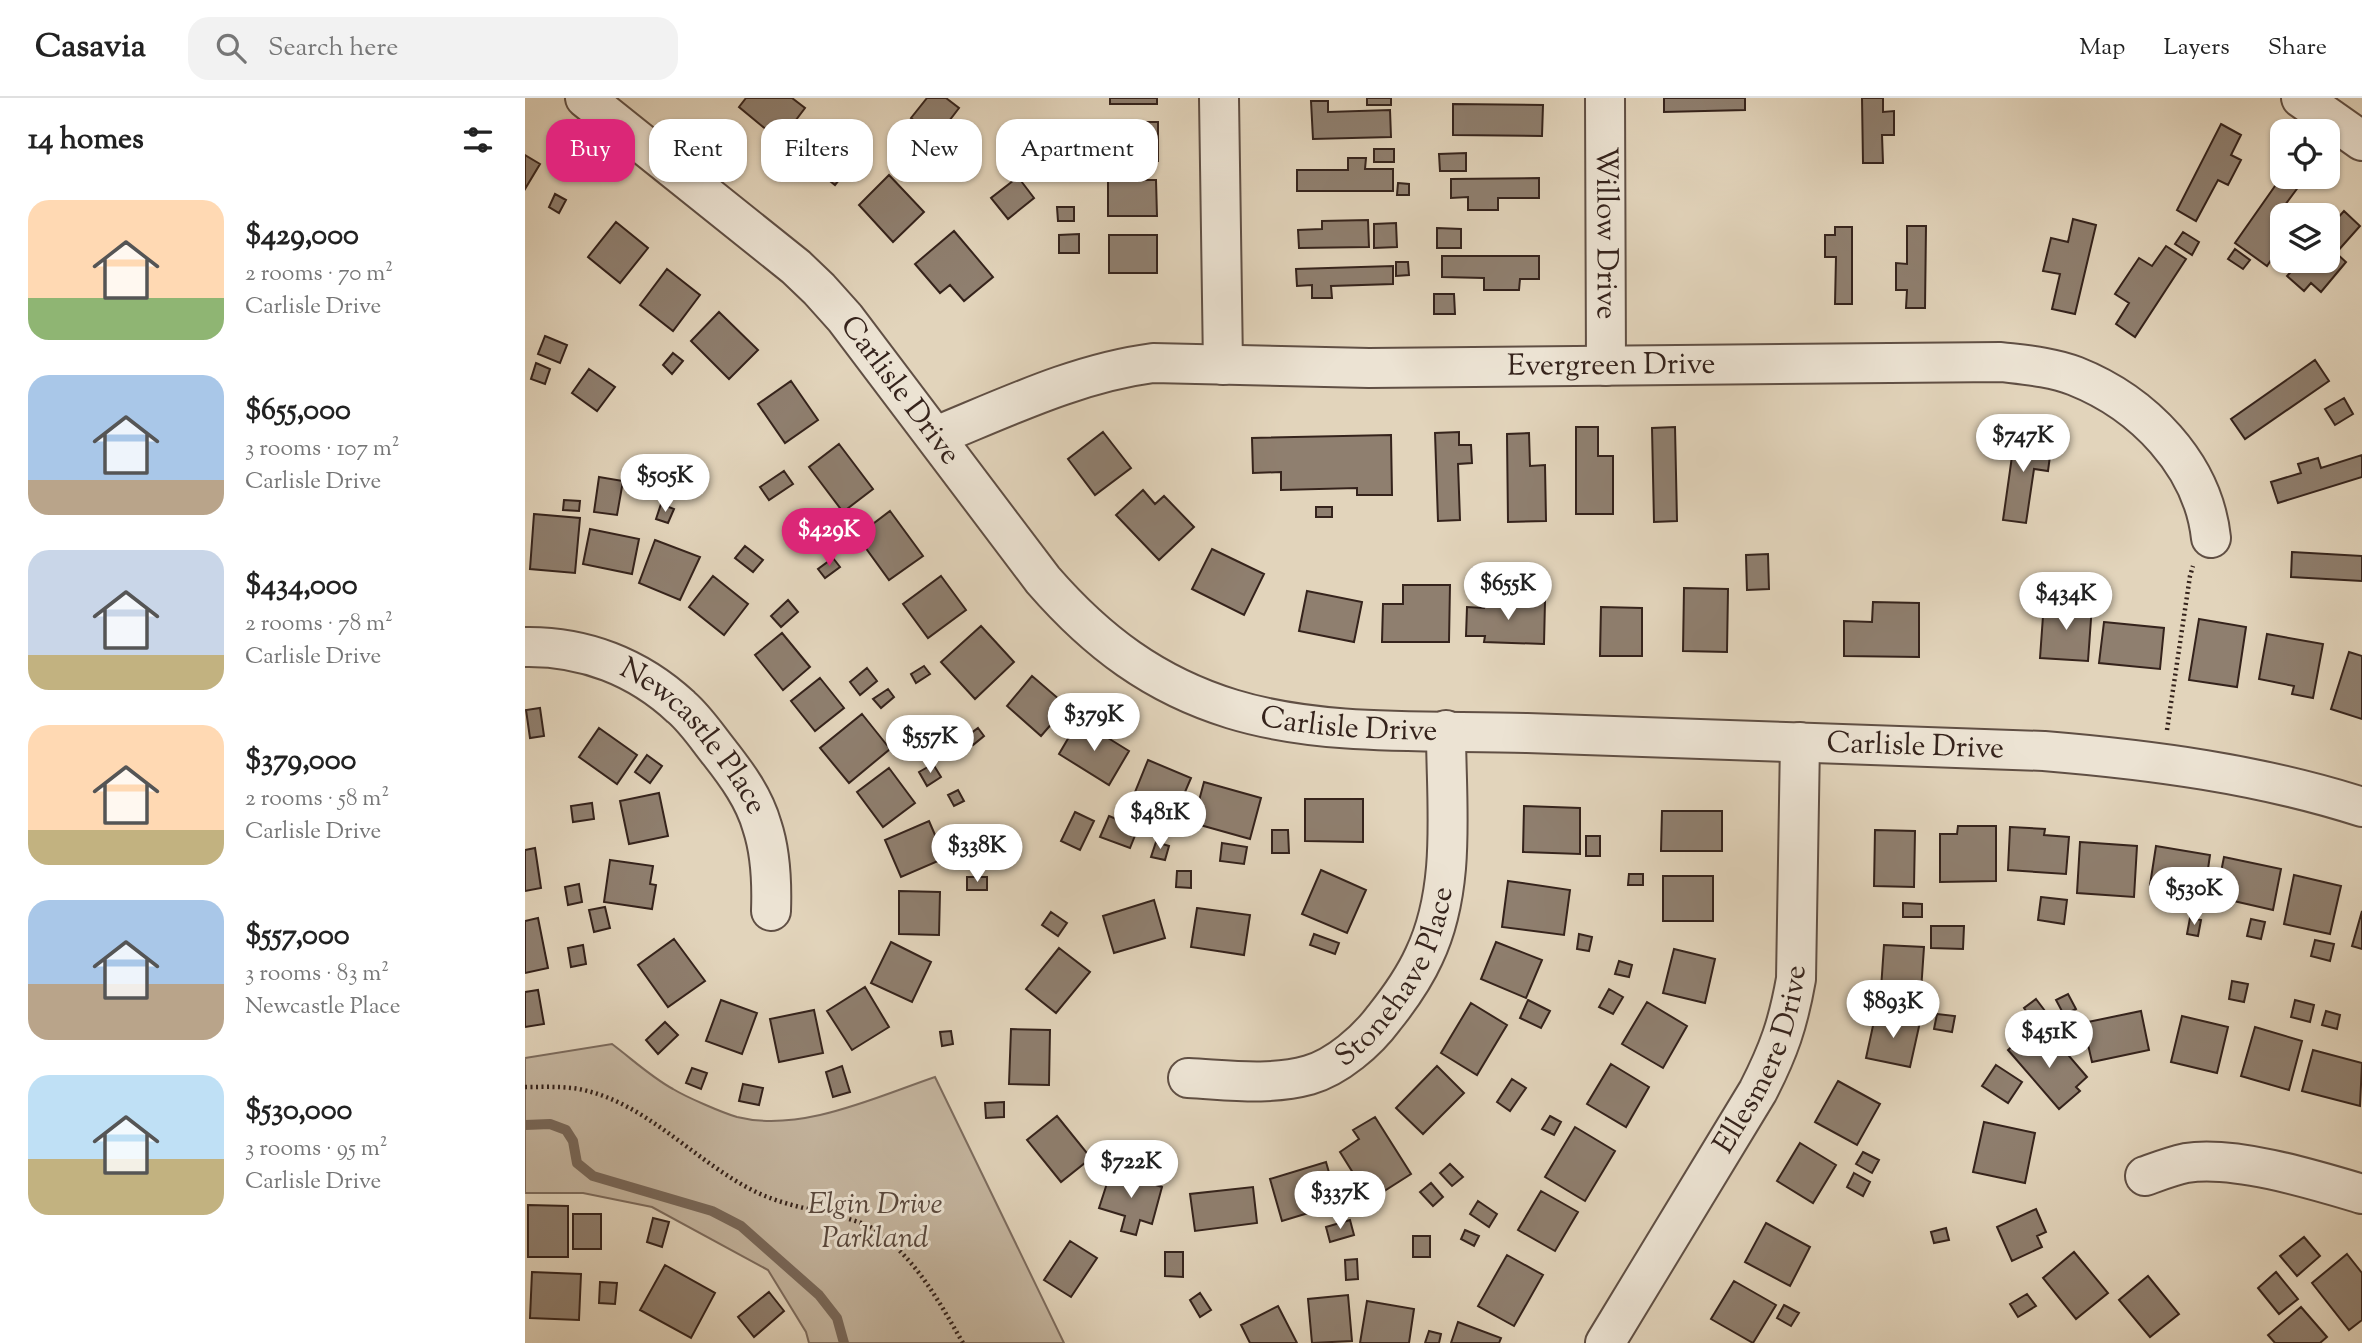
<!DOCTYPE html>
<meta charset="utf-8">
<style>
:root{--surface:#fff;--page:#f2f2f2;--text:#222;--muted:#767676;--line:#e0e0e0;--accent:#db2777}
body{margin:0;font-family:"Sorts Mill Goudy",serif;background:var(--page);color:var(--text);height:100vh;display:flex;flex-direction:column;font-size:26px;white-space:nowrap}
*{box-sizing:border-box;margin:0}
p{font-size:23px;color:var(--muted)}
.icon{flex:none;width:38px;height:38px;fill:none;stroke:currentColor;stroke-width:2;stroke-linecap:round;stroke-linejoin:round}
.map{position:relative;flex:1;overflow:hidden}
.sheet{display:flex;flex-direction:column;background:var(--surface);width:525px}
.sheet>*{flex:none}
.guide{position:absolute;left:21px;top:21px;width:665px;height:63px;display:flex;gap:14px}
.buttons{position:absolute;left:1745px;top:21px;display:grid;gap:14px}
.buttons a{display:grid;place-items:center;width:70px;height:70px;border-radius:14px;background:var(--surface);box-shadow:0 2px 5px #0004;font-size:35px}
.price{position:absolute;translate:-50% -60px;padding:0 16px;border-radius:24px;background:#fff;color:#222;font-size:23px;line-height:46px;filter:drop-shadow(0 2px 4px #0008)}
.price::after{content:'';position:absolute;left:50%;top:42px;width:21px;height:16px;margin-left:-10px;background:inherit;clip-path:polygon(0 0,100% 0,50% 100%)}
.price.active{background:var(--accent);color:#fff}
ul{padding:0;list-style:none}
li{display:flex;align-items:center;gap:21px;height:175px;padding:0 28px}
li span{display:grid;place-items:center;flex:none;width:196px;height:140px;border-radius:21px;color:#555}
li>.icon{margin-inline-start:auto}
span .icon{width:84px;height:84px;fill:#fffc;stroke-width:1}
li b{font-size:30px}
h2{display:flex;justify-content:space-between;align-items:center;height:84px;padding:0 28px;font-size:30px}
.tag{padding:0 24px;border-radius:21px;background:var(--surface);box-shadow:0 2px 5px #0004;font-size:24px;line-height:63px}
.tag.active{background:var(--accent);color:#fff}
header{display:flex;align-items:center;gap:42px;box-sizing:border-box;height:98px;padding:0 35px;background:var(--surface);border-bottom:2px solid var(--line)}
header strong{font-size:33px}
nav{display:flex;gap:38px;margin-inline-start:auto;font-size:24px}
.search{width:490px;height:63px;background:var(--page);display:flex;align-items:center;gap:18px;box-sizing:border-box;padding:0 24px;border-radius:21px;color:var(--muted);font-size:26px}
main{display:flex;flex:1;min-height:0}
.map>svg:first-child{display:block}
</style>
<header>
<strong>Casavia</strong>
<div class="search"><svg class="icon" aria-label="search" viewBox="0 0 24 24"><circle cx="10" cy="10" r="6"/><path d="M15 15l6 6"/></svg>Search here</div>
<nav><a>Map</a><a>Layers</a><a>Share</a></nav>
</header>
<main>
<section class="sheet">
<h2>14 homes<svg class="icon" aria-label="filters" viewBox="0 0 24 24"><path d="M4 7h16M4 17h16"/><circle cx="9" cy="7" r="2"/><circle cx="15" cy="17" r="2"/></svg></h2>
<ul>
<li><span style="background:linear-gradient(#ffd9b3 70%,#8fb573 0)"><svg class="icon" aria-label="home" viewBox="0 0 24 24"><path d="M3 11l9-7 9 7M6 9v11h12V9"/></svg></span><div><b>$429,000</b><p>2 rooms · 70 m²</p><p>Carlisle Drive</p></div></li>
<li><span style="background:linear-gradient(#a9c7e8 75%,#b9a48a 0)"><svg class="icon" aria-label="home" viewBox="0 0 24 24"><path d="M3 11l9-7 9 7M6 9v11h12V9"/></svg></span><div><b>$655,000</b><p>3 rooms · 107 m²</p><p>Carlisle Drive</p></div></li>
<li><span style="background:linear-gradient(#c9d6e8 75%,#c2b280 0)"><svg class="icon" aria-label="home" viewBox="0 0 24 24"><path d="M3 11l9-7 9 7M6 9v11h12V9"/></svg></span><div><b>$434,000</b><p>2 rooms · 78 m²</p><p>Carlisle Drive</p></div></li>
<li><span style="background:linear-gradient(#ffd9b3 75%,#c2b280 0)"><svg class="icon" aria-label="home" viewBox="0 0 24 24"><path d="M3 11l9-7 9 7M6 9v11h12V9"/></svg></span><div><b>$379,000</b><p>2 rooms · 58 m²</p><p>Carlisle Drive</p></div></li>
<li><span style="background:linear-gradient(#a9c7e8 60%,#b9a48a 0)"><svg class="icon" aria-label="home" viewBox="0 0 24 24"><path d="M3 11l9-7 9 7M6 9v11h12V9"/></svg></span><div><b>$557,000</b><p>3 rooms · 83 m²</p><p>Newcastle Place</p></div></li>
<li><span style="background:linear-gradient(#bfe0f5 60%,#c2b280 0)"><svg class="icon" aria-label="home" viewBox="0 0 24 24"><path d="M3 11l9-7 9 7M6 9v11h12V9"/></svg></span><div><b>$530,000</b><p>3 rooms · 95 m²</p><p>Carlisle Drive</p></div></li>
</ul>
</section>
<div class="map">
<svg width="1837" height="1245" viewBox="0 0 1837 1245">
<rect width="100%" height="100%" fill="#e2d4bb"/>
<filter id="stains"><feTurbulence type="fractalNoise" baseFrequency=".00286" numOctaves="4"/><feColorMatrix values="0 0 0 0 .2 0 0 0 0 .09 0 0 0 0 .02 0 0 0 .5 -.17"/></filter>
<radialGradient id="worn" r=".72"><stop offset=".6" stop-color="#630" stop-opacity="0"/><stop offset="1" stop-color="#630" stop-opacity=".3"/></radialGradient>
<!-- green -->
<path fill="#c5b6a0" stroke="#7d6c5e" stroke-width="2" d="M87 946C107 961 126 979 148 991 161 999 198 1015 212 1019 276 1035 351 999 410 979L539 1245H284L281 1234 243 1172 127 1109 58 1095H0V960Z"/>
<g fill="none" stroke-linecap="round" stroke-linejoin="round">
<!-- stream -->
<path stroke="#79695b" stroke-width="10" d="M0 1027 25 1026 41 1032 48 1043 52 1065 68 1078 187 1113 216 1128 294 1197 312 1220 319 1245"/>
</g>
<!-- building -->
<path fill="#8f7f6f" stroke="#35231c" stroke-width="2" d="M221 0H267L280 10 255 43 214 9Z
M402 0H421L434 10 411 40 386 20Z
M585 0H632V6H585Z
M842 0H866V7H842Z
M1139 0H1220V12L1139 14Z
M1337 0H1358V14L1369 13V37H1357L1358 65H1338Z
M786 3H803V14L865 12 866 39 788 41Z
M928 6 1018 7 1017 38 928 37Z
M294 23 335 56 310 87 269 54Z
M585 24H633V63L585 64Z
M1696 26 1716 37 1706 57 1716 62 1703 87 1693 82 1671 123 1652 112Z
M513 36H526L527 57H513Z
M849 51H869V64H849Z
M941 55V73H915L914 56Z
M0 57 15 66 0 91Z
M823 60H841L840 71H868V93H772V72H823Z
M364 77 399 114 368 144 334 107Z
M1757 78 1770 79 1777 84 1760 107 1775 117H1757V146L1742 168 1710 145Z
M493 79 509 100 483 121 466 100Z
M1014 80V100H973V112H943V99L926 100V81Z
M583 82H631L632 118H583Z
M873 85 884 86V97H872Z
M30 96 41 102 34 115 24 109Z
M532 109H549V123H533Z
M1819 113 1835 128 1811 155 1821 164 1796 194 1786 185 1779 193 1762 178 1776 163H1802V132Z
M1548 121 1571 127 1550 216 1527 211 1535 176 1518 173 1526 140 1543 144Z
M843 122 844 149 774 150 773 132 797 131V123Z
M91 124 123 150 95 185 63 159Z
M871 125 872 149 849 150V126Z
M1382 128H1401L1400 210H1381L1382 192H1371V165L1382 166Z
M1310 129H1327V206H1310L1311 159H1300V137H1310Z
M912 130 936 131V150H912Z
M429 133 468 179 439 203 425 187 415 195 390 166Z
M1658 134 1674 144 1667 157 1650 146Z
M554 136V155H534V137Z
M584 137H632V175H584Z
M1641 148 1661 161 1610 239 1591 226 1604 205 1590 196 1614 160 1627 168Z
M1710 151 1725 162 1718 171 1703 161Z
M917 158H1014V181H995L994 192H959V180L917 179Z
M871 164H883L884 177 871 178Z
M868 168V186L806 188 807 200H787V187L772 188 771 171Z
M142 171 175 197 148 233 115 207Z
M909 196H929L930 216H909Z
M194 214 233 252 204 281 166 243Z
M20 238 42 247 35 265 13 256Z
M148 255 158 263 147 276 138 267Z
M1790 262 1804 283 1720 341 1706 321Z
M11 265 25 271 20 286 6 281Z
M64 271 90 289 72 313 47 295Z
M266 283 293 322 260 345 233 306Z
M1819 300 1828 316 1810 327 1800 311Z
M1051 329H1073V358H1088V416H1051Z
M1150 329 1152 423 1129 424 1127 330Z
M1491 330 1515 334 1511 357 1525 358 1523 373 1509 371 1501 425 1478 422Z
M578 334 606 370 570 397 543 361Z
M934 334V347H946L947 365 933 366 935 422 913 423 910 335Z
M1004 335 1005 368 1020 367 1021 423 983 424 982 336Z
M866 337 867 397H832V390L756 392V374L728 375 727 340Z
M314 346 348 391 318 414 284 369Z
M1837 357V379L1753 405 1746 384 1776 375 1773 366 1793 360 1796 370Z
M259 373 268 386 244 402 235 389Z
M74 379 98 383 92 417 69 414Z
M618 392 630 406 639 398 669 429 634 462 591 417Z
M39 402 55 403 54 413 38 412Z
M136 406 149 411 143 425 131 421Z
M791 409H807V419H791Z
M365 413 398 458 364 482 332 438Z
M9 416 55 420 50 475 5 471Z
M65 431 114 441 107 476 58 466Z
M130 442 175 459 155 502 114 485Z
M220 448 238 462 228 474 210 460Z
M687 451 739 476 719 517 667 491Z
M1767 454 1837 458V483L1766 479Z
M1243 456 1244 491 1222 492 1221 457Z
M308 460 315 469 300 480 293 471Z
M981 469V495H948V470Z
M188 478 223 506 199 537 164 509Z
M416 478 441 512 403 540 378 506Z
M878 487H925L924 544H857L858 506H878Z
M1159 490 1203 491 1202 554 1158 553Z
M782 493 837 504 829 544 774 533Z
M960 501 1020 503 1019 546 959 544 960 538H941L942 509 959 510Z
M263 502 273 514 256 529 246 518Z
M1348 504 1394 505V559L1319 558V523L1347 524Z
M1519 504 1567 507 1563 563 1515 560Z
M1076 509 1117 510V558H1075Z
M1674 521 1721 529 1712 589 1664 582Z
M1579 524 1639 530 1635 571 1574 565Z
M456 528 489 564 450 601 416 564Z
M257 535 285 569 258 592 230 557Z
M1742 536 1798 546 1788 600 1767 596 1769 588 1734 581Z
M1824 554 1837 558V621L1806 611Z
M399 568 405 576 391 585 386 576Z
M342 570 352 583 335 597 325 584Z
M507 578 542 608 516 638 482 608Z
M295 580 319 610 290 633 266 603Z
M363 591 369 599 356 610 348 601Z
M15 610 19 638 5 640 1 612Z
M337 616 365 651 324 685 295 650Z
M554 622 604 653 584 687 534 656Z
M74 630 112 657 92 686 54 659Z
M453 630 459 638 448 647 441 639Z
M122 657 137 668 125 685 110 674Z
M623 662 666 680 646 727 604 709Z
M408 666 416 679 402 688 394 674Z
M364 670 390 705 358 729 332 694Z
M679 684 736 700 725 741 668 725Z
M433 692 439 703 429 708 423 697Z
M134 695 143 738 104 746 95 703Z
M780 701H838V744L780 743Z
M67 705 69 721 48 724 46 708Z
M999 708 1055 710V756L998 754Z
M1137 713H1197V753H1136Z
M550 714 569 723 555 752 536 743Z
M584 718 613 730 605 750 575 739Z
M404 723 420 760 376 779 360 742Z
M1433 728H1471V783L1415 784V736H1432Z
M1485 729 1520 731 1519 737 1544 739 1541 776 1483 772Z
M747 732H763L764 755H747Z
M1350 732 1390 733 1389 789 1349 788Z
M1061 738H1075V758H1061Z
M631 744 644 748 640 762 626 759Z
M1555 744 1612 748 1609 799 1552 795Z
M697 745 722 749 719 766 695 763Z
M1631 748 1685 757 1678 806 1661 803 1662 793 1625 787Z
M10 750 16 790 0 793V752Z
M1699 759 1756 771 1748 812 1691 799Z
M85 762 128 768 125 786 131 787 127 811 79 804Z
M796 772 841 792 822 835 777 816Z
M652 773H666V790L651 789Z
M1104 776H1118V787H1103Z
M1769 777 1816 788 1805 836 1759 826Z
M1138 778H1188V823H1138Z
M442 779H462V792H442Z
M983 783 1045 792 1039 837 977 829Z
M54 786 57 804 43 807 40 789Z
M374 793 415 794 414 837 374 836Z
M1516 799 1542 802 1539 826 1513 822Z
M629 802 640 840 589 855 578 818Z
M1378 805 1397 806V819H1378Z
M80 809 85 830 69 834 64 812Z
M672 810 725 817 719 857 666 849Z
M1837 813V851L1827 848Z
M526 814 542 825 533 838 517 827Z
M13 820 23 870 0 875V823Z
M1665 820 1676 822 1673 838 1662 836Z
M1726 821 1740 824 1736 841 1722 838Z
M1406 828H1439L1438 851 1406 850Z
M789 836 814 845 810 856 785 847Z
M1054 836 1067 839 1064 853 1052 851Z
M149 841 180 883 143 909 113 867Z
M1790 842 1809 846 1805 863 1786 858Z
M366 844 406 864 387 904 346 885Z
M971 844 1017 862 1001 900 956 881Z
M58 847 61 866 46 869 43 850Z
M1359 847 1399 849 1396 893 1356 891Z
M534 850 565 874 531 915 501 891Z
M1149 851 1190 861 1180 905 1138 895Z
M1094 863 1107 867 1104 879 1090 876Z
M1707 883 1723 886 1719 904 1704 901Z
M340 889 364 929 327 952 302 913Z
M1084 891 1098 899 1088 916 1074 909Z
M13 892 19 926 0 929V894Z
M1543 896 1551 911 1539 917 1531 902Z
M1511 901 1523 917 1510 926 1499 910Z
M196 902 232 915 217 956 181 943Z
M1003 902 1025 913 1016 930 995 920Z
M1770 902 1789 907 1785 924 1766 919Z
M1122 904 1162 928 1138 970 1097 946Z
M946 905 982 927 952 977 916 955Z
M289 912 298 955 254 964 245 921Z
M1616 913 1624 952 1567 964 1558 925Z
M1801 913 1815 917 1812 931 1797 927Z
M1351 914 1395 924 1385 969 1341 960Z
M1412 916 1430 918 1427 934 1409 931Z
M1657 918 1703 929 1692 975 1646 964Z
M140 924 153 937 133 956 121 942Z
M1730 929 1777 943 1764 992 1716 978Z
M486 931 525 932 524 987 484 986Z
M426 933 428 946 417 948 415 934Z
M1503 934 1527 961 1539 952 1562 979 1551 989 1555 993 1534 1011 1483 952Z
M1788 952 1837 965 1835 1008 1777 993Z
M1086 966 1124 989 1101 1029 1062 1006Z
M1471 967 1497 984 1483 1005 1457 988Z
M317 968 325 994 308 999 301 974Z
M912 968 939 995 898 1036 871 1010Z
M167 970 182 975 176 991 161 985Z
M987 981 1001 990 985 1013 972 1004Z
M1313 983 1355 1006 1332 1047 1290 1024Z
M218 986 238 990 234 1007 214 1003Z
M479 1004V1019L461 1020 460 1005Z
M532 1018 566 1060 536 1084 502 1042Z
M1025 1018 1036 1024 1029 1037 1017 1031Z
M850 1019 886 1076 845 1102 815 1054 834 1041 828 1032Z
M1459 1024 1510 1035 1500 1085 1448 1074Z
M1050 1029 1090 1053 1060 1103 1020 1079Z
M1275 1045 1311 1067 1288 1105 1252 1083Z
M1338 1054 1354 1062 1347 1075 1331 1066Z
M801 1064 813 1106 757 1123 745 1081Z
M925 1066 938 1079 927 1088 915 1075Z
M586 1073 637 1089 627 1126 615 1122 611 1137 596 1133 600 1118 574 1110Z
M1329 1075 1345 1084 1338 1098 1322 1089Z
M906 1085 918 1099 908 1108 895 1094Z
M728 1089 732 1125 670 1133 665 1096Z
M1016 1093 1053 1114 1030 1153 993 1132Z
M953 1103 972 1116 964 1129 945 1116Z
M3 1107 43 1108V1159H3Z
M1511 1111 1521 1134 1512 1138 1517 1149 1487 1163 1472 1129Z
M48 1116H76V1151H48Z
M128 1120 144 1124 137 1149 122 1144Z
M825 1122 829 1137 805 1144 801 1129Z
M1241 1125 1285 1149 1265 1188 1220 1164Z
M1421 1130 1424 1142 1409 1145 1406 1134Z
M940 1132 954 1138 949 1148 936 1141Z
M888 1138H905V1159H888Z
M1779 1139 1795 1158 1772 1178 1755 1158Z
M545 1143 572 1160 546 1199 519 1182Z
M640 1154H658V1179L640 1178Z
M1549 1154 1583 1195 1551 1221 1518 1180Z
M1822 1156 1837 1175V1222L1824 1232 1787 1185Z
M982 1157 1018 1177 989 1228 953 1208Z
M832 1161 833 1181 821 1182 820 1162Z
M140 1167 190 1195 166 1240 115 1212Z
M7 1174 56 1176 54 1222 5 1220Z
M1751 1174 1773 1201 1754 1216 1733 1190Z
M1623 1178 1654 1216 1625 1239 1594 1202Z
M1209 1183 1251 1207 1228 1245 1186 1221Z
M75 1184 92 1185 90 1206 74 1205Z
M244 1194 259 1213 229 1239 213 1219Z
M675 1195 686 1212 675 1219 665 1202Z
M1502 1196 1511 1208 1493 1219 1485 1206Z
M823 1197 827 1243 787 1245 783 1201Z
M842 1203 889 1211 884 1245H835Z
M1259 1207 1274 1215 1266 1228 1252 1220Z
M753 1208 772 1245H725L716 1227Z
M1776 1209 1802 1239 1795 1245H1750L1743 1237Z
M933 1224 976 1240 974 1245H926Z
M904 1233 916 1236 914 1245H900Z"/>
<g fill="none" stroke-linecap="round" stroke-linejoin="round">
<!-- minor casing -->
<g stroke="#604f44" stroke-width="42">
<g id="minor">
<path id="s1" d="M60 0 271 169 294 191 320 220 518 482C572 544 629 587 707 611 798 639 907 632 1002 635 1174 641 1347 647 1519 653 1627 662 1734 676 1837 709"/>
<path d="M694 0 698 267"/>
<path id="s2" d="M1080 0 1081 268"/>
<path d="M1776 0 1837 43"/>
<path id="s3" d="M411 338C482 309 552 275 628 265L844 270 1476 264C1501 267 1527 269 1550 278 1618 305 1678 366 1686 440"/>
<path id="s4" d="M0 549C59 548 113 569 156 609 171 622 182 639 194 654 212 677 229 700 237 728 246 755 247 785 246 813"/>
<path id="s5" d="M663 980C704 982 744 988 784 977 812 969 842 943 859 920 875 900 889 880 899 858 932 789 921 706 921 632"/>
<path d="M1620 1078C1634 1073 1647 1068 1661 1065 1709 1057 1790 1082 1837 1096"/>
<path id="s6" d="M1080 1245 1233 993C1254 952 1263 926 1271 881L1275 644"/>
</g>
</g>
<!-- path -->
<path stroke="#35231c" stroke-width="4.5" stroke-dasharray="2 3.5" stroke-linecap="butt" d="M1642 632 1665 478 1668 468
M0 989C18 989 36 988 54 991 121 1004 169 1063 229 1093 265 1111 305 1113 342 1127 388 1155 412 1200 438 1245"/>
<!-- minor -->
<use href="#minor" stroke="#ece3d3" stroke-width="38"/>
</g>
<g text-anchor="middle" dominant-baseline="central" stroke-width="6" stroke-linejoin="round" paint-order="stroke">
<!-- street labels -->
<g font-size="30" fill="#35231c" stroke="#ece3d3">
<text stroke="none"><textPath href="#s2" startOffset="135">Willow Drive</textPath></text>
<text stroke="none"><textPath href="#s3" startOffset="688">Evergreen Drive</textPath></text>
<text stroke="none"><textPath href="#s1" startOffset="432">Carlisle Drive</textPath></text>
<text stroke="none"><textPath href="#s1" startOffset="1020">Carlisle Drive</textPath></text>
<text stroke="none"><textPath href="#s4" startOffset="201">Newcastle Place</textPath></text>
<text stroke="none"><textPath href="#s1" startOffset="1587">Carlisle Drive</textPath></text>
<text stroke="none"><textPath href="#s5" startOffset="259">Stonehave Place</textPath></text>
<text stroke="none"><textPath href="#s6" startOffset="326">Ellesmere Drive</textPath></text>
</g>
<!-- park labels -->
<g font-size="30" font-style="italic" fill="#59483d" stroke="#ece3d3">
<text x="350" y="1107">Elgin Drive<tspan x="350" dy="34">Parkland</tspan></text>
</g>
</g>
<rect width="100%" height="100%" filter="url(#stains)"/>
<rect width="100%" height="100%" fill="url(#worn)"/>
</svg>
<div class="buttons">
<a><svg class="icon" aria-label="locate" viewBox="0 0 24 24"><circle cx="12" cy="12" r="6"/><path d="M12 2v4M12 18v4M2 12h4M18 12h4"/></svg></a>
<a><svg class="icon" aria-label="layers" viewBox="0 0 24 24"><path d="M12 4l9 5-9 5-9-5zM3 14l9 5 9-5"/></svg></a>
</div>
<b class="price" style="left:1498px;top:376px">$747K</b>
<b class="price" style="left:140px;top:416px">$505K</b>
<b class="price active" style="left:304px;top:470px">$429K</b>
<b class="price" style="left:983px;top:524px">$655K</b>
<b class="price" style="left:1541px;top:534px">$434K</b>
<b class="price" style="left:569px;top:655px">$379K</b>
<b class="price" style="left:405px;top:677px">$557K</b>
<b class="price" style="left:635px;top:753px">$481K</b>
<b class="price" style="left:452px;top:786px">$338K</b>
<b class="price" style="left:1669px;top:829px">$530K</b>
<b class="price" style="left:1368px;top:942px">$893K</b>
<b class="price" style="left:1524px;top:972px">$451K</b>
<b class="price" style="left:606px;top:1102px">$722K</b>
<b class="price" style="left:815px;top:1133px">$337K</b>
<div class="guide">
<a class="tag active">Buy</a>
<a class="tag">Rent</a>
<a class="tag">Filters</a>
<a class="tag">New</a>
<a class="tag">Apartment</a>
</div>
</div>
</main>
